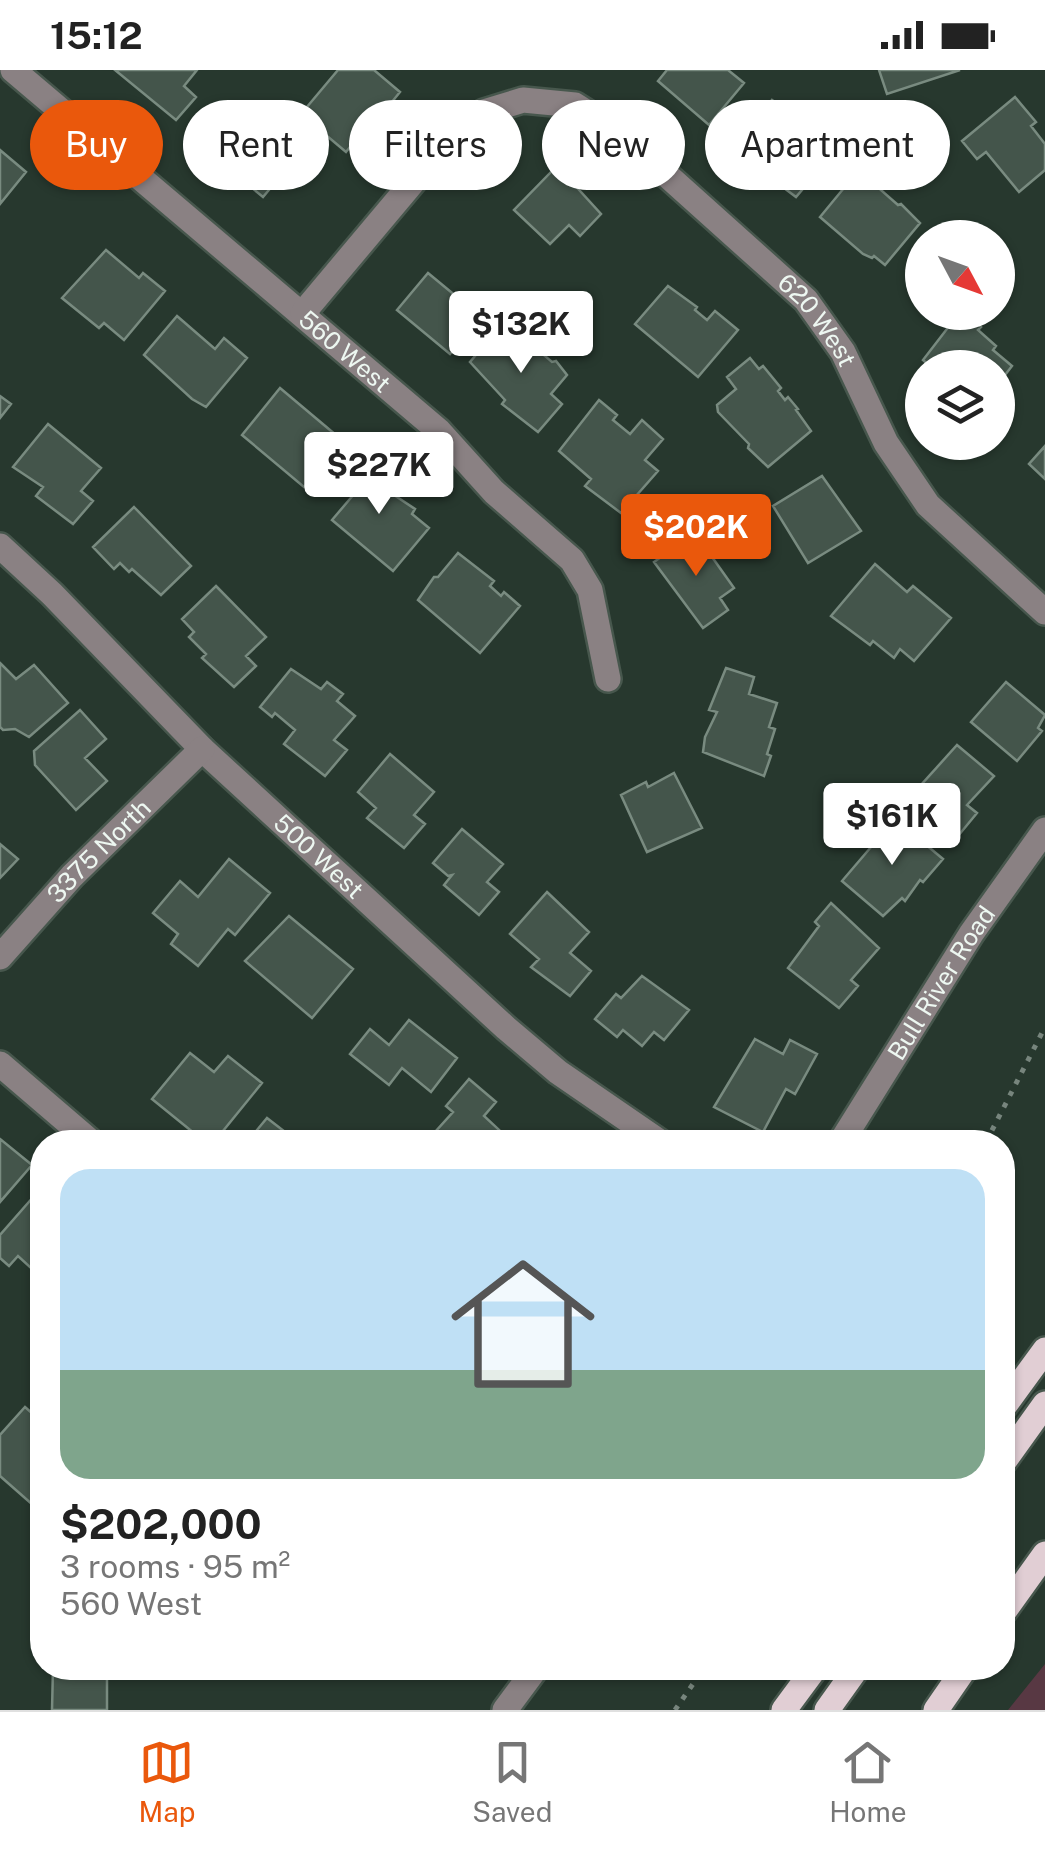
<!DOCTYPE html>
<meta charset="utf-8">
<style>
:root{--surface:#fff;--page:#f6f6f6;--text:#222;--muted:#767676;--line:#e0e0e0;--accent:#ea580c}
body{margin:0;font-family:"Public Sans",sans-serif;background:var(--page);color:var(--text);height:100vh;display:flex;flex-direction:column;font-size:38px;white-space:nowrap}
*{box-sizing:border-box;margin:0}
p{font-size:32px;color:var(--muted)}
.icon{flex:none;width:55px;height:55px;fill:none;stroke:currentColor;stroke-width:2;stroke-linecap:round;stroke-linejoin:round}
.map{position:relative;flex:1;overflow:hidden}
.drawer{position:absolute;left:30px;top:1060px;width:985px;height:550px;display:flex;flex-direction:column;background:var(--surface);border-radius:40px;box-shadow:0 2px 8px #0004}
.drawer>*{flex:none}
.guide{position:absolute;left:30px;top:30px;width:985px;height:90px;display:flex;gap:20px}
.needle{width:65px;rotate:131deg}
.tools{position:absolute;left:905px;top:150px;display:grid;gap:20px}
.tools a{display:grid;place-items:center;width:110px;height:110px;border-radius:50%;background:var(--surface);box-shadow:0 2px 8px #0004;font-size:50px}
.price{position:absolute;translate:-50% -85px;padding:0 22px;border-radius:10px;background:#fff;color:#222;font-size:32px;line-height:65px;filter:drop-shadow(0 2px 5px #0008)}
.price::after{content:'';position:absolute;left:50%;top:60px;width:30px;height:22px;margin-left:-15px;background:inherit;clip-path:polygon(0 0,100% 0,50% 100%)}
.price.active{background:var(--accent);color:#fff}
ul{padding:0;list-style:none}
li{display:grid;align-content:center;gap:20px;height:530px;padding:0 30px}
li span{display:grid;place-items:center;height:310px;border-radius:30px;color:#555}
li>.icon{margin-inline-start:auto}
span .icon{width:180px;height:180px;fill:#fffc;stroke-width:1}
li b{font-size:42px}
.chip{padding:0 35px;border-radius:45px;background:var(--surface);box-shadow:0 2px 8px #0004;font-size:35px;line-height:90px}
.chip.active{background:var(--accent);color:#fff}
.status{display:flex;justify-content:space-between;align-items:center;height:70px;padding:0 50px;background:var(--surface);direction:ltr}
.status svg{height:28px;fill:currentColor}
.tab-bar{display:flex;justify-content:space-around;align-items:center;height:140px;border-top:2px solid var(--line);background:var(--surface);font-size:28px;color:var(--muted)}
.tab-bar a{display:grid;justify-items:center;gap:5px}
.tab-bar .active{color:var(--accent)}
.map>svg:first-child{display:block}
</style>
<div class="status"><b>15:12</b><svg viewBox="0 0 49 12"><path d="M0 12V9h3v3zM5 12V6h3v6zM10 12V3h3v9zM15 12V0h3v12zM26 1h20v11H26zM47 4h2v5h-2z"/></svg></div>
<div class="map">
<svg width="1045" height="1640" viewBox="0 0 1045 1640">
<rect width="100%" height="100%" fill="#27382e"/>
<!-- green -->
<path fill="#583843" d="M1045 1594V1640H1008Z"/>
<!-- building -->
<path fill="#44554b" stroke="#798b80" stroke-width="2.5" d="M115 0H197L184 16 196 27 176 50Z
M338 0H374L400 22 357 75 354 72 346 82 301 44Z
M667 0H728L744 13 709 55 658 11Z
M879 0H960L887 24Z
M1015 27 1036 52 1031 56 1045 74V100L1019 122 986 82 977 89 962 71Z
M772 30 786 39 834 82 796 127 731 78Z
M246 41 269 60 264 65 294 90 263 127 211 84Z
M0 80 26 102 0 134Z
M553 100 567 114 570 110 601 144 580 166 569 155 550 174 514 140Z
M858 101 867 105 874 114 898 135 901 134 920 153 885 195 874 186 872 188 863 184 820 147Z
M106 180 139 208 143 203 165 221 124 270 104 253 99 258 62 228Z
M428 203 457 227 461 223 485 243 450 284 397 240Z
M668 216 697 237 695 240 707 250 715 241 738 260 698 307 635 254Z
M960 242H965L981 257 978 260 996 276 993 280 1012 296 998 314V298H932L923 290Z
M177 246 215 279 224 268 247 288 206 337 192 329 144 285Z
M505 251 516 261H520L527 266 526 270 552 292 556 291 567 305 551 324 562 334 538 362 502 334 505 330 470 292Z
M750 288 759 299 763 296 781 318 778 321 785 330 788 327 798 339 796 340 811 361 768 397 748 378 749 374 718 342 717 335 736 319 727 307Z
M280 318 343 371 304 417 242 365Z
M0 326 11 334 0 348Z
M599 330 617 345 613 350 630 364 642 350 663 369 645 390 658 401 621 443 585 416 591 409 559 381Z
M48 354 101 398 81 421 93 431 73 454 36 426 43 417 13 397Z
M1045 376V409L1029 394Z
M363 390 397 417 391 423 415 439 412 444 429 458 393 501 332 450 355 423 343 413Z
M822 406 861 461 808 493 773 436Z
M134 437 191 496 161 525 132 499 129 502 120 493 114 499 93 477Z
M695 463 734 518 720 528 728 540 703 558 654 492Z
M458 483 494 511 490 516 501 526 504 522 520 536 480 583 418 530 434 507H438Z
M875 494 907 522 913 516 951 548 914 591 900 579 894 588 873 571 870 575 831 546Z
M216 516 266 567 246 586 256 596 234 617 202 588 206 584 189 567 194 562 182 549Z
M0 593 16 609 34 595 68 633 29 667 15 659 3 660 0 657Z
M726 598 754 607 749 624 777 633 769 657 775 659 767 684 771 686 764 706 703 682 705 667 717 642 709 640Z
M291 599 321 619 327 612 343 624 337 631 355 646 334 670 347 680 325 706 284 674 295 660 275 643 272 647 260 637Z
M1006 612 1045 645 1038 658 1042 661 1017 691 971 652Z
M80 640 106 669 85 688 107 711 76 740 35 695 34 681Z
M957 675 994 706 967 735 977 743 958 766 912 725Z
M390 684 434 722 414 745 425 754 404 778 367 748 376 738 358 722Z
M674 703 702 758 647 782 621 725 646 712 648 717Z
M895 749 943 789 923 812 920 810 905 831 902 828 883 846 842 811Z
M462 759 503 794 487 812 499 822 479 845 444 815 452 805 448 806 433 793Z
M0 774 18 789 0 808Z
M229 789 270 823 235 865 228 859 198 896 171 874 178 864 153 843 180 811 198 827Z
M547 822 589 862 570 883 591 901 570 926 531 897 539 889 510 864Z
M831 833 879 878 851 910 858 916 839 938 788 898 819 856 815 852Z
M289 846 353 899 312 948 245 891Z
M642 906 689 940 664 970 654 962 642 976 623 960 617 967 595 949 616 924 621 928Z
M409 950 457 988 431 1022 402 998 389 1015 350 984 370 959 389 975Z
M755 969 783 984 790 970 817 984 795 1024 786 1019 763 1062 714 1037Z
M190 983 214 1002 228 986 262 1013 214 1072H205L152 1029Z
M469 1009 496 1032 484 1046 512 1072H426L453 1042 446 1036Z
M267 1048 298 1072H247Z
M0 1069 32 1095 0 1132Z
M42 1117V1208L18 1186 9 1196 0 1188V1165Z
M25 1337 42 1352V1443L0 1406V1365Z
M53 1598H107V1640H52Z"/>
<g fill="none" stroke-linecap="round" stroke-linejoin="round">
<!-- minor casing -->
<g stroke="#47574d" stroke-width="30">
<g id="minor">
<path id="s1" d="M13 0 439 361 494 422 572 490 590 520 608 609"/>
<path id="s2" d="M303 243 449 69 484 42 523 30 575 35 621 64 806 230 843 282 886 373 928 435 1045 542"/>
<path id="s3" d="M0 476 52 524 202 679 506 958 558 1002 660 1072"/>
<path id="s4" d="M0 887 72 806 202 679"/>
<path d="M0 994 91 1072"/>
<path id="s5" d="M841 1072 971 864 1045 760"/>
<path d="M505 1640 536 1598"/>
</g>
</g>
<!-- major casing -->
<g stroke="#47574d" stroke-width="30">
<path id="major" d="M1002 1339 1045 1280
M1002 1394 1045 1334
M1002 1544 1045 1484
M784 1640 815 1598
M827 1640 857 1598
M936 1640 965 1598"/>
</g>
<!-- path -->
<path stroke="#77857d" stroke-width="5" stroke-dasharray="5 8" stroke-linecap="butt" d="M986 1072 1045 957
M675 1640 704 1598"/>
<!-- minor -->
<use href="#minor" stroke="#8a8183" stroke-width="25"/>
<!-- major -->
<use href="#major" stroke="#e1ced4" stroke-width="25"/>
</g>
<g text-anchor="middle" dominant-baseline="central" stroke-width="8" stroke-linejoin="round" paint-order="stroke">
<!-- street labels -->
<g font-size="25" fill="#edf7f1" stroke="#161d19">
<text stroke="none"><textPath href="#s2" startOffset="690">620 West</textPath></text>
<text stroke="none"><textPath href="#s1" startOffset="435">560 West</textPath></text>
<text stroke="none"><textPath href="#s4" startOffset="145">3375 North</textPath></text>
<text stroke="none"><textPath href="#s3" startOffset="445">500 West</textPath></text>
<text stroke="none"><textPath href="#s5" startOffset="188">Bull River Road</textPath></text>
</g>
</g>
</svg>
<div class="tools">
<a><svg class="needle" viewBox="-14 -14 28 28"><path d="M0-13l5 13h-10z" fill="#e53935"/><path d="M0 13l5-13h-10z" fill="#767676"/></svg></a>
<a><svg class="icon" aria-label="layers" viewBox="0 0 24 24"><path d="M12 4l9 5-9 5-9-5zM3 14l9 5 9-5"/></svg></a>
</div>
<b class="price" style="left:521px;top:306px">$132K</b>
<b class="price" style="left:379px;top:447px">$227K</b>
<b class="price active" style="left:696px;top:509px">$202K</b>
<b class="price" style="left:892px;top:798px">$161K</b>
<div class="guide">
<a class="chip active">Buy</a>
<a class="chip">Rent</a>
<a class="chip">Filters</a>
<a class="chip">New</a>
<a class="chip">Apartment</a>
</div>
<section class="drawer">
<ul>
<li><span style="background:linear-gradient(#bfe0f5 65%,#7fa58c 0)"><svg class="icon" aria-label="home" viewBox="0 0 24 24"><path d="M3 11l9-7 9 7M6 9v11h12V9"/></svg></span><div><b>$202,000</b><p>3 rooms · 95 m²</p><p>560 West</p></div></li>
</ul>
</section>
</div>
<nav class="tab-bar">
<a class="active"><svg class="icon" aria-label="map" viewBox="0 0 24 24"><path d="M3 6l6-2 6 2 6-2v14l-6 2-6-2-6 2zM9 4v14M15 6v14"/></svg>Map</a>
<a><svg class="icon" aria-label="saved" viewBox="0 0 24 24"><path d="M7 4h10v16l-5-4-5 4z"/></svg>Saved</a>
<a><svg class="icon" aria-label="home" viewBox="0 0 24 24"><path d="M3 11l9-7 9 7M6 9v11h12V9"/></svg>Home</a>
</nav>
